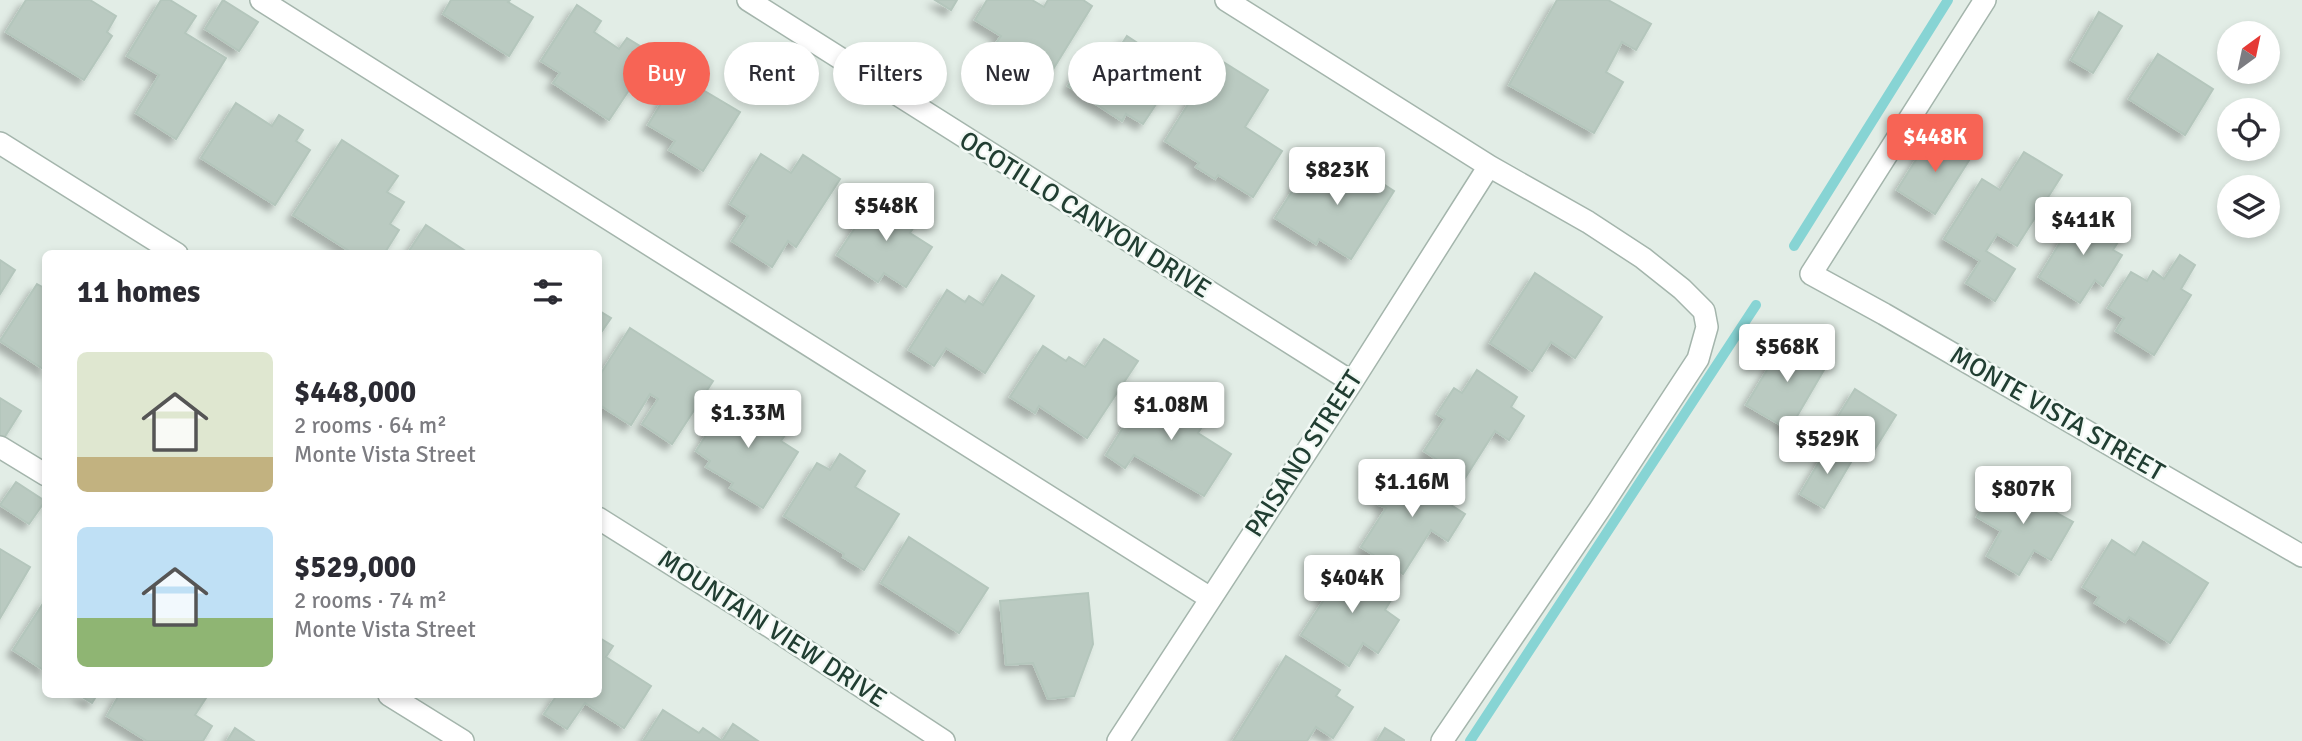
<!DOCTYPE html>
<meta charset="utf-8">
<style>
:root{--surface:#fff;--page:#f7f7f7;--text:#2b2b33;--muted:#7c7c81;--accent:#f76455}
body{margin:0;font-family:Signika,sans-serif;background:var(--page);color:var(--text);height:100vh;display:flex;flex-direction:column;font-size:26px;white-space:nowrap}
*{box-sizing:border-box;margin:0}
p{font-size:23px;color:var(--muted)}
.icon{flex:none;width:38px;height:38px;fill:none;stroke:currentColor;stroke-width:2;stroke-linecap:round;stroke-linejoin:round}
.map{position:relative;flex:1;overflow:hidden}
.details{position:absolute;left:42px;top:250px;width:560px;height:448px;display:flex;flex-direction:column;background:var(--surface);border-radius:10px;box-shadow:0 4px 10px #0003}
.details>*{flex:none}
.top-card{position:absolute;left:623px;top:42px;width:665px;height:63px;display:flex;gap:14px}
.needle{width:46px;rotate:33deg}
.controls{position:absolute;left:2217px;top:21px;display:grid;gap:14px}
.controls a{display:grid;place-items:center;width:63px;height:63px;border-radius:50%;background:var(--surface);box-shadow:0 4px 10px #0003;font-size:35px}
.price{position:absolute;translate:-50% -60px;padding:0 16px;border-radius:7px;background:#fff;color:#222;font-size:23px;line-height:46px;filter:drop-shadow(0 2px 4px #0008)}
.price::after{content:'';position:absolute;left:50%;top:42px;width:21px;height:16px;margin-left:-10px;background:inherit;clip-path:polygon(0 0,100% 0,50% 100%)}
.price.on{background:var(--accent);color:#fff}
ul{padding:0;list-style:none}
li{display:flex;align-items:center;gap:21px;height:175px;padding:0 35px}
li span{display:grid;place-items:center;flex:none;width:196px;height:140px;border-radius:10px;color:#555}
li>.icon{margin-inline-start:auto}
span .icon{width:84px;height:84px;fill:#fffc;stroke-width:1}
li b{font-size:30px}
h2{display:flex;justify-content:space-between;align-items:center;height:84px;padding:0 35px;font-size:30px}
.tag{padding:0 24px;border-radius:32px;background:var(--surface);box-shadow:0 4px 10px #0003;font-size:24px;line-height:63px}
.tag.on{background:var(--accent);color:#fff}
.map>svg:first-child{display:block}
</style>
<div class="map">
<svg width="2302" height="741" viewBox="0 0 2302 741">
<defs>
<filter id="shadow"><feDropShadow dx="-6" dy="6" stdDeviation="3.5" flood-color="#0004"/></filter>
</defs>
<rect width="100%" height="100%" fill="#e2ede6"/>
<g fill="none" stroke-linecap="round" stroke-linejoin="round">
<!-- stream -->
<path stroke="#87d4d4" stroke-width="10" d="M1794 246 1948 0
M1470 741 1756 305"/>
</g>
<!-- building -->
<path fill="#bacac1" stroke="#b4c6bc" stroke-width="2" filter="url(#shadow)" d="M26 0H90L116 16 107 32 112 36 84 80 6 32Z
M161 0H170L196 16 185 33 226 58 176 139 136 113 159 75 127 56Z
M223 0 258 22 239 51 205 29Z
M451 0H510L508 2 533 17 509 56 443 14Z
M935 0H957L951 10Z
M987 0H1032L1044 7 1048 0H1083L1092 6 1047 79 994 46 1001 36 975 20Z
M1557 0H1608L1651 24 1636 50 1622 42 1606 72 1623 82 1594 133 1509 85Z
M577 5 601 21 594 32 619 49 627 38 653 54 609 120 553 83 560 73 541 61Z
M2099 12 2122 26 2093 73 2071 60Z
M1127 36 1162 59 1157 67 1174 77 1143 124 1126 114 1122 121 1068 86 1087 58 1105 70Z
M2158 54 2213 89 2185 135 2129 99Z
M1217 58 1268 90 1245 127 1282 151 1253 197 1218 175 1215 179 1196 167 1199 163 1165 141Z
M671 87 695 102 703 90 740 112 703 171 669 150 675 141 648 125Z
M236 103 272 126 279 115 303 130 296 141 310 150 275 205 201 158Z
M1943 135 1973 154 1935 214 1897 190 1926 144 1934 149Z
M342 140 398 176 387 192 404 202 390 224 399 230 384 254H354L293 215Z
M2024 152 2062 175 2017 246 1997 234 1986 251 2015 269 1995 301 1966 283 1980 261 1944 239 1982 179 2000 190Z
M761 154 791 173 803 155 840 179 796 247 788 241 772 267 732 241 748 216 730 204Z
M1337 154 1394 191 1351 259 1319 239 1316 244 1275 218 1298 182 1313 192Z
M878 193 919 219 910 233 932 247 906 287 884 273 878 282 837 255Z
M2081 208 2123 234 2113 250 2122 255 2103 286 2095 280 2080 303 2039 277Z
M426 225 470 254H407Z
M2180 255 2195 265 2181 289 2191 295 2154 355 2116 331 2124 318 2108 308 2131 272 2147 281 2153 271 2164 279Z
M0 260 15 270 0 294Z
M1535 273 1602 317 1575 358 1551 342 1532 371 1490 343Z
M1002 275 1034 296 985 373 946 348 934 366 909 350 947 290 965 302 969 296 983 305Z
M37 284 46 289V371L0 341Z
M598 310 611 318 598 337Z
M630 328 713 381 672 444 642 424 658 399 650 394 631 425 598 404V378Z
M1786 338 1828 363 1789 430 1746 405Z
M1104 339 1138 361 1087 438 1039 406 1035 413 1010 397 1043 346 1066 361 1069 357 1085 367Z
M1477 370 1517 397 1511 407 1524 416 1509 440 1495 431 1465 478 1424 451 1445 419 1437 414 1454 388 1462 393Z
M1855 389 1896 415 1873 452 1832 426Z
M1173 391 1210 415 1198 433 1231 454 1204 496 1134 455 1125 468 1106 455 1144 394 1163 406Z
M732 394 770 419 775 413 793 424 781 441 798 452 763 508 730 488 733 483 706 467 710 461 696 451Z
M0 398 21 411 4 438 0 435Z
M1830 443 1854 457 1824 508 1800 494Z
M840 454 865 471 855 487 899 514 864 570 843 557 844 554 784 516 817 463 830 470Z
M1414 465 1455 492 1448 503 1465 514 1448 541 1431 530 1403 574 1361 547 1386 508 1379 505 1396 480 1402 483Z
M1998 479 2037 501 2041 494 2060 504 2055 512 2073 522 2051 560 2034 550 2019 575 1987 556 2001 531 1977 517Z
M16 482 45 501 29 524 0 505Z
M909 537 988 588 959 633 881 583Z
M2112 540 2135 555 2143 542 2208 583 2170 643 2129 617 2125 622 2095 603 2099 597 2083 587Z
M0 549 30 567 0 618Z
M1345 559 1396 592 1385 610 1399 620 1378 653 1363 643 1349 666 1301 635 1327 595 1323 593Z
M1088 593 1093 644 1074 696 1048 699 1033 663 1006 665 1000 601Z
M46 599V670L45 671 13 650Z
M598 637 613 646 606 657 651 686 624 728 585 703 567 729 544 714 557 695H598Z
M1286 656 1340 690 1336 696 1353 707 1333 738 1316 727 1307 741H1233Z
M79 695H97L92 703Z
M119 695H208L195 715 212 726 203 741H147L107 716Z
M663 710 699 733 703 728 722 741 733 724 758 741H643Z
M235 728 254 741H227Z
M1385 728 1404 740V741H1377Z"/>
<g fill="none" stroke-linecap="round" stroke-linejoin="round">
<!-- minor casing -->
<g stroke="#a4b5ac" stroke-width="24">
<path id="minor" d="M261 0 1210 598
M748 0 1352 382
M1226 0 1489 166 1588 222 1643 258 1682 289 1704 311 1707 327 1698 359 1599 510 1442 741
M1985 0 1811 274 1884 314 2302 556
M0 143 177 254
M0 447 46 475
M598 518 746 611 944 741
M389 695 463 741
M1118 741 1352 382 1489 166"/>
</g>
<!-- minor -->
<use href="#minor" stroke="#fff" stroke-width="21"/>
</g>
<g text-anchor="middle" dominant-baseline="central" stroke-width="5" stroke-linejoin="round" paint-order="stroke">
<!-- street labels -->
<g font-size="26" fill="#213e32" stroke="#f2f9f5">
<text transform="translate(1085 215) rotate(32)">OCOTILLO CANYON DRIVE</text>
<text transform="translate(2057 414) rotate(30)">MONTE VISTA STREET</text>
<text transform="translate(1304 454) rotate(-57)">PAISANO STREET</text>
<text transform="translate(772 629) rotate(33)">MOUNTAIN VIEW DRIVE</text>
</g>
</g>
</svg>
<div class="controls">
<a><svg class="needle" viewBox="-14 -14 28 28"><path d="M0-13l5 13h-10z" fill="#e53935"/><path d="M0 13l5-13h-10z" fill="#7c7c81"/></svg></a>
<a><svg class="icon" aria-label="locate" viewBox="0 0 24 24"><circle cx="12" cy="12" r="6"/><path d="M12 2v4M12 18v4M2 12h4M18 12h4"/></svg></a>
<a><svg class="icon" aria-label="layers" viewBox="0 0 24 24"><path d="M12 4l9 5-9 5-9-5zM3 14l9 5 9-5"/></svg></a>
</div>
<b class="price on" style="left:1935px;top:174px">$448K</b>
<b class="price" style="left:1337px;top:207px">$823K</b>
<b class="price" style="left:886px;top:243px">$548K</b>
<b class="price" style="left:2083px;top:257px">$411K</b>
<b class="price" style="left:1787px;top:384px">$568K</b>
<b class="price" style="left:1171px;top:442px">$1.08M</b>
<b class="price" style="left:748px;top:450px">$1.33M</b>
<b class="price" style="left:1827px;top:476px">$529K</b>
<b class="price" style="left:1412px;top:519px">$1.16M</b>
<b class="price" style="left:2023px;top:526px">$807K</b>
<b class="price" style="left:1352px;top:615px">$404K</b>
<div class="top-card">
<a class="tag on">Buy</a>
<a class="tag">Rent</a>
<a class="tag">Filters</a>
<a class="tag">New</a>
<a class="tag">Apartment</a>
</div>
<section class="details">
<h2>11 homes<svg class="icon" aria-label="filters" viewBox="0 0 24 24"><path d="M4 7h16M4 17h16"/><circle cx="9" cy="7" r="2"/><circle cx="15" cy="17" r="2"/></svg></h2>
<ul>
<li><span style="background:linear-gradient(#dfe7d0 75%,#c2b280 0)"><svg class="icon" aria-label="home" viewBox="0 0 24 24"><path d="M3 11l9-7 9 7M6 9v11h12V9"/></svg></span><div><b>$448,000</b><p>2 rooms · 64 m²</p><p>Monte Vista Street</p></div></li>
<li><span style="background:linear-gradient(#bfe0f5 65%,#8fb573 0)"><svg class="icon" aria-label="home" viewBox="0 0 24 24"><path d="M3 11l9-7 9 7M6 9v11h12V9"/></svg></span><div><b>$529,000</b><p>2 rooms · 74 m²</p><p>Monte Vista Street</p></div></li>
</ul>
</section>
</div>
